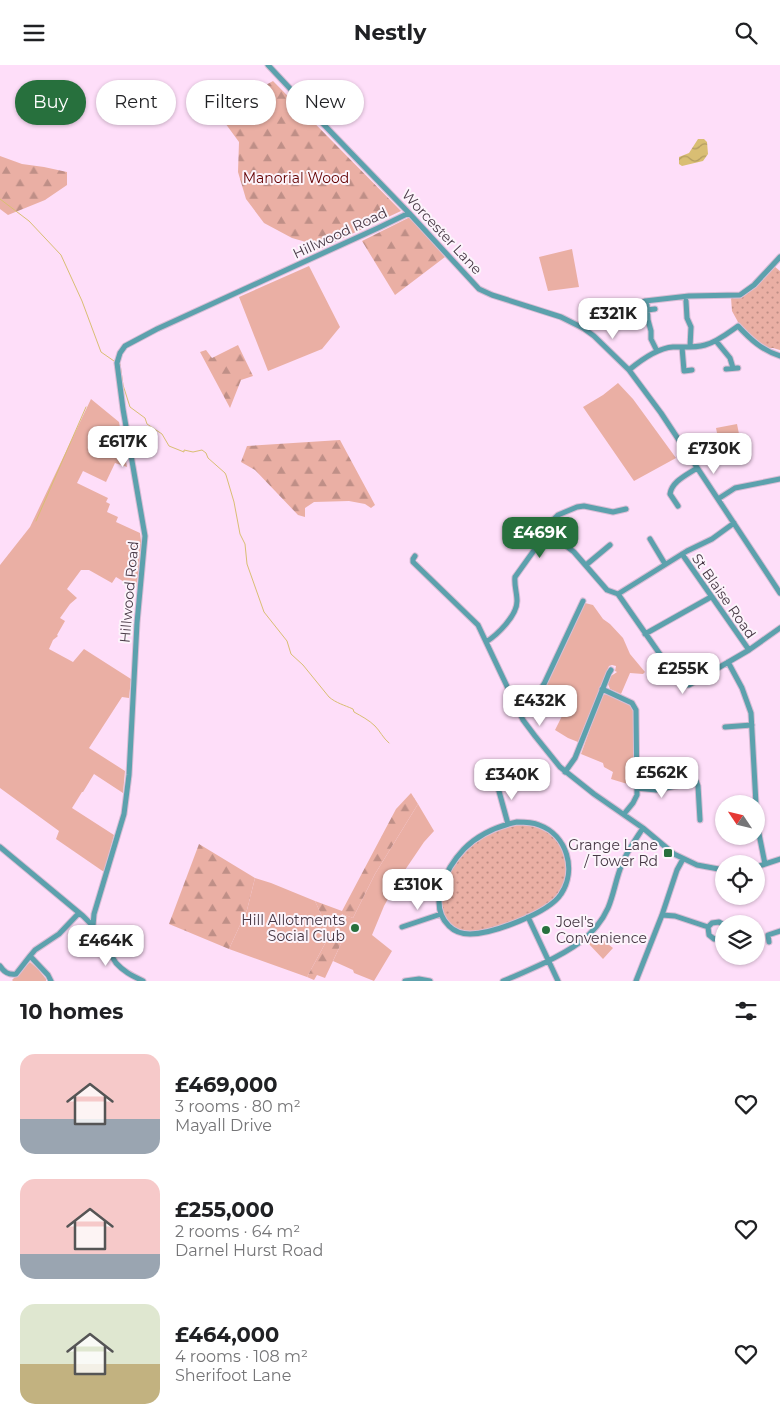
<!DOCTYPE html>
<meta charset="utf-8">
<style>
:root{--surface:#fff;--page:#f2f2f2;--text:#202124;--muted:#757577;--accent:#27703d}
body{margin:0;font-family:Montserrat,sans-serif;background:var(--page);color:var(--text);height:100vh;display:flex;flex-direction:column;font-size:19px;white-space:nowrap}
*{box-sizing:border-box;margin:0}
p{font-size:16px;color:var(--muted)}
.icon{flex:none;width:28px;height:28px;fill:none;stroke:currentColor;stroke-width:2;stroke-linecap:round;stroke-linejoin:round}
.map{position:relative;height:916px;overflow:hidden}
.panel{display:flex;flex-direction:column;background:var(--surface);flex:1}
.panel>*{flex:none}
.top-card{position:absolute;left:15px;top:15px;width:500px;height:45px;display:flex;gap:10px}
.needle{width:32px;rotate:305deg}
.buttons{position:absolute;left:715px;top:730px;display:grid;gap:10px}
.buttons a{display:grid;place-items:center;width:50px;height:50px;border-radius:50%;background:var(--surface);box-shadow:0 1px 4px #0004;font-size:25px}
.price{position:absolute;translate:-50% -42px;padding:0 11px;border-radius:10px;background:#fff;color:#222;font-size:16px;line-height:32px;filter:drop-shadow(0 1px 2px #0008)}
.price::after{content:'';position:absolute;left:50%;top:30px;width:15px;height:11px;margin-left:-8px;background:inherit;clip-path:polygon(0 0,100% 0,50% 100%)}
.price.current{background:var(--accent);color:#fff}
ul{padding:0;list-style:none}
li{display:flex;align-items:center;gap:15px;height:125px;padding:0 20px}
li span{display:grid;place-items:center;flex:none;width:140px;height:100px;border-radius:15px;color:#555}
li>.icon{margin-inline-start:auto}
span .icon{width:60px;height:60px;fill:#fffc;stroke-width:1}
li b{font-size:21px}
h2{display:flex;justify-content:space-between;align-items:center;height:60px;padding:0 20px;font-size:21px}
.chip{padding:0 18px;border-radius:22px;background:var(--surface);box-shadow:0 1px 4px #0004;font-size:18px;line-height:45px}
.chip.current{background:var(--accent);color:#fff}
header{display:flex;justify-content:space-between;align-items:center;height:65px;padding:0 20px;background:var(--surface);font-size:22px;font-weight:700}
.map>svg:first-child{display:block}
</style>
<header><svg class="icon" aria-label="menu" viewBox="0 0 24 24"><path d="M4 6h16M4 12h16M4 18h16"/></svg>Nestly<svg class="icon" aria-label="search" viewBox="0 0 24 24"><circle cx="10" cy="10" r="6"/><path d="M15 15l6 6"/></svg></header>
<div class="map">
<svg width="780" height="916" viewBox="0 0 780 916">
<defs>
<pattern id="forest-firs" width="22" height="20" patternUnits="userSpaceOnUse" patternTransform="scale(1.25)"><rect width="22" height="20" fill="#eaafa4"/><path d="M5 1l3.5 6h-7zM16 11l3.5 6h-7z" fill="#bf8f87"/></pattern>
<pattern id="park-dots" width="8" height="8" patternUnits="userSpaceOnUse" patternTransform="scale(1.25)"><rect width="8" height="8" fill="#eaafa4"/><path d="M2 2h.1M6 6h.1" fill="none" stroke="#bf8f87" stroke-width="1.8" stroke-linecap="round"/></pattern>
<pattern id="water-waves" width="16" height="10" patternUnits="userSpaceOnUse" patternTransform="scale(1.25)"><rect width="16" height="10" fill="#d9be73"/><path d="M0 5q4-4 8 0t8 0" fill="none" stroke="#b29b60"/></pattern>
</defs>
<rect width="100%" height="100%" fill="#fedef9"/>
<!-- green -->
<path fill="#eaafa4" d="M572 184 579 222 548 226 539 192Z
M309 201 340 262 322 284 268 306 239 232Z
M618 318 633 334 676 393 634 416 583 342 603 330Z
M91 334 119 357 127 402 115 398 106 417 83 406 77 418 108 433 106 437 110 439 107 447 118 452 116 457 140 468 142 483 136 524 116 512 112 518 89 505H81L67 524 77 533 70 539 60 553 65 556 57 570 58 571 53 575 49 584 73 597 84 584 131 614 129 633 122 632 89 683 125 706 123 728 94 709 83 727H82L72 743 114 770 104 807 56 774 59 766 0 723V500L30 462Z
M737 359 741 379 720 383 716 363Z
M585 538 593 540 603 554 610 559 623 573 630 589 645 607 643 609 630 608 621 629 610 624 608 619 611 611 617 607 615 606 616 601 612 600 609 601 578 677 568 673 555 665 562 651 530 631 545 623Z
M606 629 628 637 633 642 634 721 611 714 613 707 604 702 603 698 581 689 600 636 603 630Z
M418 739 434 766 424 777 405 805 411 809 403 826 396 824 393 825 384 841 372 870 392 886 374 916 354 908 353 905 333 896 346 868 336 864 343 849 353 853 375 809Z
M255 813 271 818 315 836 325 858 327 875 307 912 229 884 247 845Z
M595 869 613 883 603 894 587 877Z
M30 897 38 904 46 914V916H13L12 915Z"/>
<!-- forest -->
<path fill="url(#forest-firs)" d="M273 16 401 146 315 186 306 177 292 173 264 158 246 134 238 107 239 77 217 47Z
M0 91 22 99 44 102 67 107V120L45 135 8 150 0 144Z
M410 152 445 192 395 230 362 176Z
M238 280 253 311 241 315 230 343 200 287 206 285 212 293Z
M340 375 375 440 371 443 365 439 349 436 314 437 305 443V452L298 450 255 405 241 397 247 381Z
M411 728 418 739 375 809 353 853 342 849 336 864 346 868 325 913 317 910 314 915 307 912 327 875 325 858 315 836 342 846 396 744Z
M199 779 255 813 247 845 229 884 169 859Z"/>
<!-- park -->
<path fill="url(#park-dots)" d="M774 201 780 206V285L773 283H766L749 270 738 257 732 246 731 233C748 233 763 212 774 201Z
M522 759C550 761 573 782 566 812 564 819 562 826 556 832 540 849 503 860 480 866 469 868 457 868 450 858 448 855 444 852 443 849 435 829 453 797 467 784 482 770 501 762 522 759Z"/>
<!-- water -->
<path fill="url(#water-waves)" d="M698 74H704L707 77 708 89 703 96 682 101 679 99V92L689 88Z"/>
<g fill="none" stroke-linecap="round" stroke-linejoin="round">
<!-- stream -->
<path stroke="#d9be73" stroke-width="1" d="M0 134 29 156 61 190 82 236 101 287 114 296
M120 299 123 320 130 342 145 353 147 359 162 369 169 381 184 387V385L193 387 202 385 206 388 208 393 225 408 226 410 234 437 240 469 245 479 247 499 264 547 287 576 291 589 303 600 329 632C336 638 344 640 353 644L354 647C361 651 369 655 375 661 380 666 383 673 389 678
M36 456 86 342"/>
<!-- minor casing -->
<g stroke="#d9bdd5" stroke-width="7">
<path id="minor" d="M268 0 328 64 409 148 479 224 492 230 561 252 583 263 594 271 629 305 661 348 780 528
M686 236 687 253 691 262 690 282
M647 240 648 255 651 266V274L657 286
M647 245 655 244
M583 263 645 236 689 231 740 230 754 220 780 192
M716 276 730 293 733 303
M682 282 684 306 692 305
M726 304 738 303
M629 305C641 295 657 283 673 282 684 282 694 283 705 280 717 277 728 268 738 261 751 275 762 285 780 291
M718 434 735 423 780 414
M678 441 670 429C672 416 687 410 697 403
M547 466 574 487 607 525 618 529 687 486 712 474 734 458
M650 474 665 499
M682 489 749 585
M415 491 413 494V497L478 560 523 655 535 671 560 702 594 729 643 763 674 789 697 800 724 805
M586 500 610 480
M618 529 680 618 685 620H689L749 585 780 563
M645 569 711 532
M486 577C497 570 517 551 517 536 517 528 514 520 515 512L540 477 550 458 558 450 577 442 584 441 613 447 626 444
M728 597 742 623 751 648 756 739
M602 624 632 638 636 645 637 730 633 738 624 749
M514 637 540 625 544 619 583 536
M725 662 752 660
M565 707 575 693 609 608 611 605
M497 719 508 759
M637 723 656 725 686 719 690 716H696L698 721 700 755
M756 746 757 759 765 799
M517 757C525 757 532 757 539 760 567 770 577 805 561 829 549 848 492 869 470 869 462 869 455 867 449 861 427 840 446 803 464 784 478 770 498 761 517 757Z
M0 782 83 851 93 861 116 898C124 907 133 911 143 916
M756 802 780 794
M662 850 675 851 708 862
M528 852 558 916
M93 861 94 849 124 749 129 710 137 558 145 471 123 344 117 298 120 288 125 281 157 264 378 163 409 148
M402 862 441 849
M708 862 709 870 714 874 720 873 724 871
M708 862 712 858 719 857 724 860
M769 877 768 870 780 866
M0 901C4 907 8 910 16 909L30 891
M51 916 48 910 30 891 35 885 59 869 79 848
M405 916 419 914 430 916
M503 916C516 911 529 905 542 899 569 886 595 872 608 843 614 829 616 813 622 799 627 786 636 774 643 763
M636 916 662 850 677 805 683 794"/>
</g>
<!-- minor -->
<use href="#minor" stroke="#5ca1ad" stroke-width="5"/>
</g>
<!-- markers -->
<g fill="#27703d" stroke="#fcf4fb" stroke-width="2">
<rect x="663" y="783" width="10" height="10" rx="2.5"/>
<circle cx="355" cy="863" r="5"/>
<circle cx="546" cy="865" r="5"/>
</g>
<g text-anchor="middle" dominant-baseline="central" stroke-width="4" stroke-linejoin="round" paint-order="stroke">
<!-- park labels -->
<g font-size="14" fill="#630000" stroke="#fcf4fb">
<text x="296" y="113">Manorial Wood</text>
</g>
<!-- street labels -->
<g font-size="14" fill="#463744" stroke="#fcf4fb">
<text transform="translate(442 167) rotate(47)">Worcester Lane</text>
<text transform="translate(340 168) rotate(-25)">Hillwood Road</text>
<text transform="translate(129 527) rotate(-85)">Hillwood Road</text>
<text transform="translate(724 531) rotate(55)">St Blaise Road</text>
</g>
<!-- poi labels -->
<g font-size="14" fill="#463744" stroke="#fcf4fb" text-anchor="end">
<text x="658" y="780">Grange Lane<tspan x="658" dy="16">/ Tower Rd</tspan></text>
<text x="345" y="855">Hill Allotments<tspan x="345" dy="16">Social Club</tspan></text>
<text x="556" y="857" text-anchor="start">Joel's<tspan x="556" dy="16">Convenience</tspan></text>
</g>
</g>
</svg>
<div class="buttons">
<a><svg class="needle" viewBox="-14 -14 28 28"><path d="M0-13l5 13h-10z" fill="#e53935"/><path d="M0 13l5-13h-10z" fill="#757577"/></svg></a>
<a><svg class="icon" aria-label="locate" viewBox="0 0 24 24"><circle cx="12" cy="12" r="6"/><path d="M12 2v4M12 18v4M2 12h4M18 12h4"/></svg></a>
<a><svg class="icon" aria-label="layers" viewBox="0 0 24 24"><path d="M12 4l9 5-9 5-9-5zM3 14l9 5 9-5"/></svg></a>
</div>
<b class="price" style="left:613px;top:275px">£321K</b>
<b class="price" style="left:123px;top:403px">£617K</b>
<b class="price" style="left:714px;top:410px">£730K</b>
<b class="price current" style="left:540px;top:494px">£469K</b>
<b class="price" style="left:683px;top:630px">£255K</b>
<b class="price" style="left:540px;top:662px">£432K</b>
<b class="price" style="left:662px;top:734px">£562K</b>
<b class="price" style="left:512px;top:736px">£340K</b>
<b class="price" style="left:418px;top:846px">£310K</b>
<b class="price" style="left:106px;top:902px">£464K</b>
<div class="top-card">
<a class="chip current">Buy</a>
<a class="chip">Rent</a>
<a class="chip">Filters</a>
<a class="chip">New</a>
</div>
</div>
<section class="panel">
<h2>10 homes<svg class="icon" aria-label="filters" viewBox="0 0 24 24"><path d="M4 7h16M4 17h16"/><circle cx="9" cy="7" r="2"/><circle cx="15" cy="17" r="2"/></svg></h2>
<ul>
<li><span style="background:linear-gradient(#f6c9c9 65%,#9aa5b1 0)"><svg class="icon" aria-label="home" viewBox="0 0 24 24"><path d="M3 11l9-7 9 7M6 9v11h12V9"/></svg></span><div><b>£469,000</b><p>3 rooms · 80 m²</p><p>Mayall Drive</p></div><svg class="icon" aria-label="heart" viewBox="0 0 24 24"><path d="M12 20l-8-8c-3-5 5-10 8-4 3-6 11-1 8 4z"/></svg></li>
<li><span style="background:linear-gradient(#f6c9c9 75%,#9aa5b1 0)"><svg class="icon" aria-label="home" viewBox="0 0 24 24"><path d="M3 11l9-7 9 7M6 9v11h12V9"/></svg></span><div><b>£255,000</b><p>2 rooms · 64 m²</p><p>Darnel Hurst Road</p></div><svg class="icon" aria-label="heart" viewBox="0 0 24 24"><path d="M12 20l-8-8c-3-5 5-10 8-4 3-6 11-1 8 4z"/></svg></li>
<li><span style="background:linear-gradient(#dfe7d0 60%,#c2b280 0)"><svg class="icon" aria-label="home" viewBox="0 0 24 24"><path d="M3 11l9-7 9 7M6 9v11h12V9"/></svg></span><div><b>£464,000</b><p>4 rooms · 108 m²</p><p>Sherifoot Lane</p></div><svg class="icon" aria-label="heart" viewBox="0 0 24 24"><path d="M12 20l-8-8c-3-5 5-10 8-4 3-6 11-1 8 4z"/></svg></li>
</ul>
</section>
